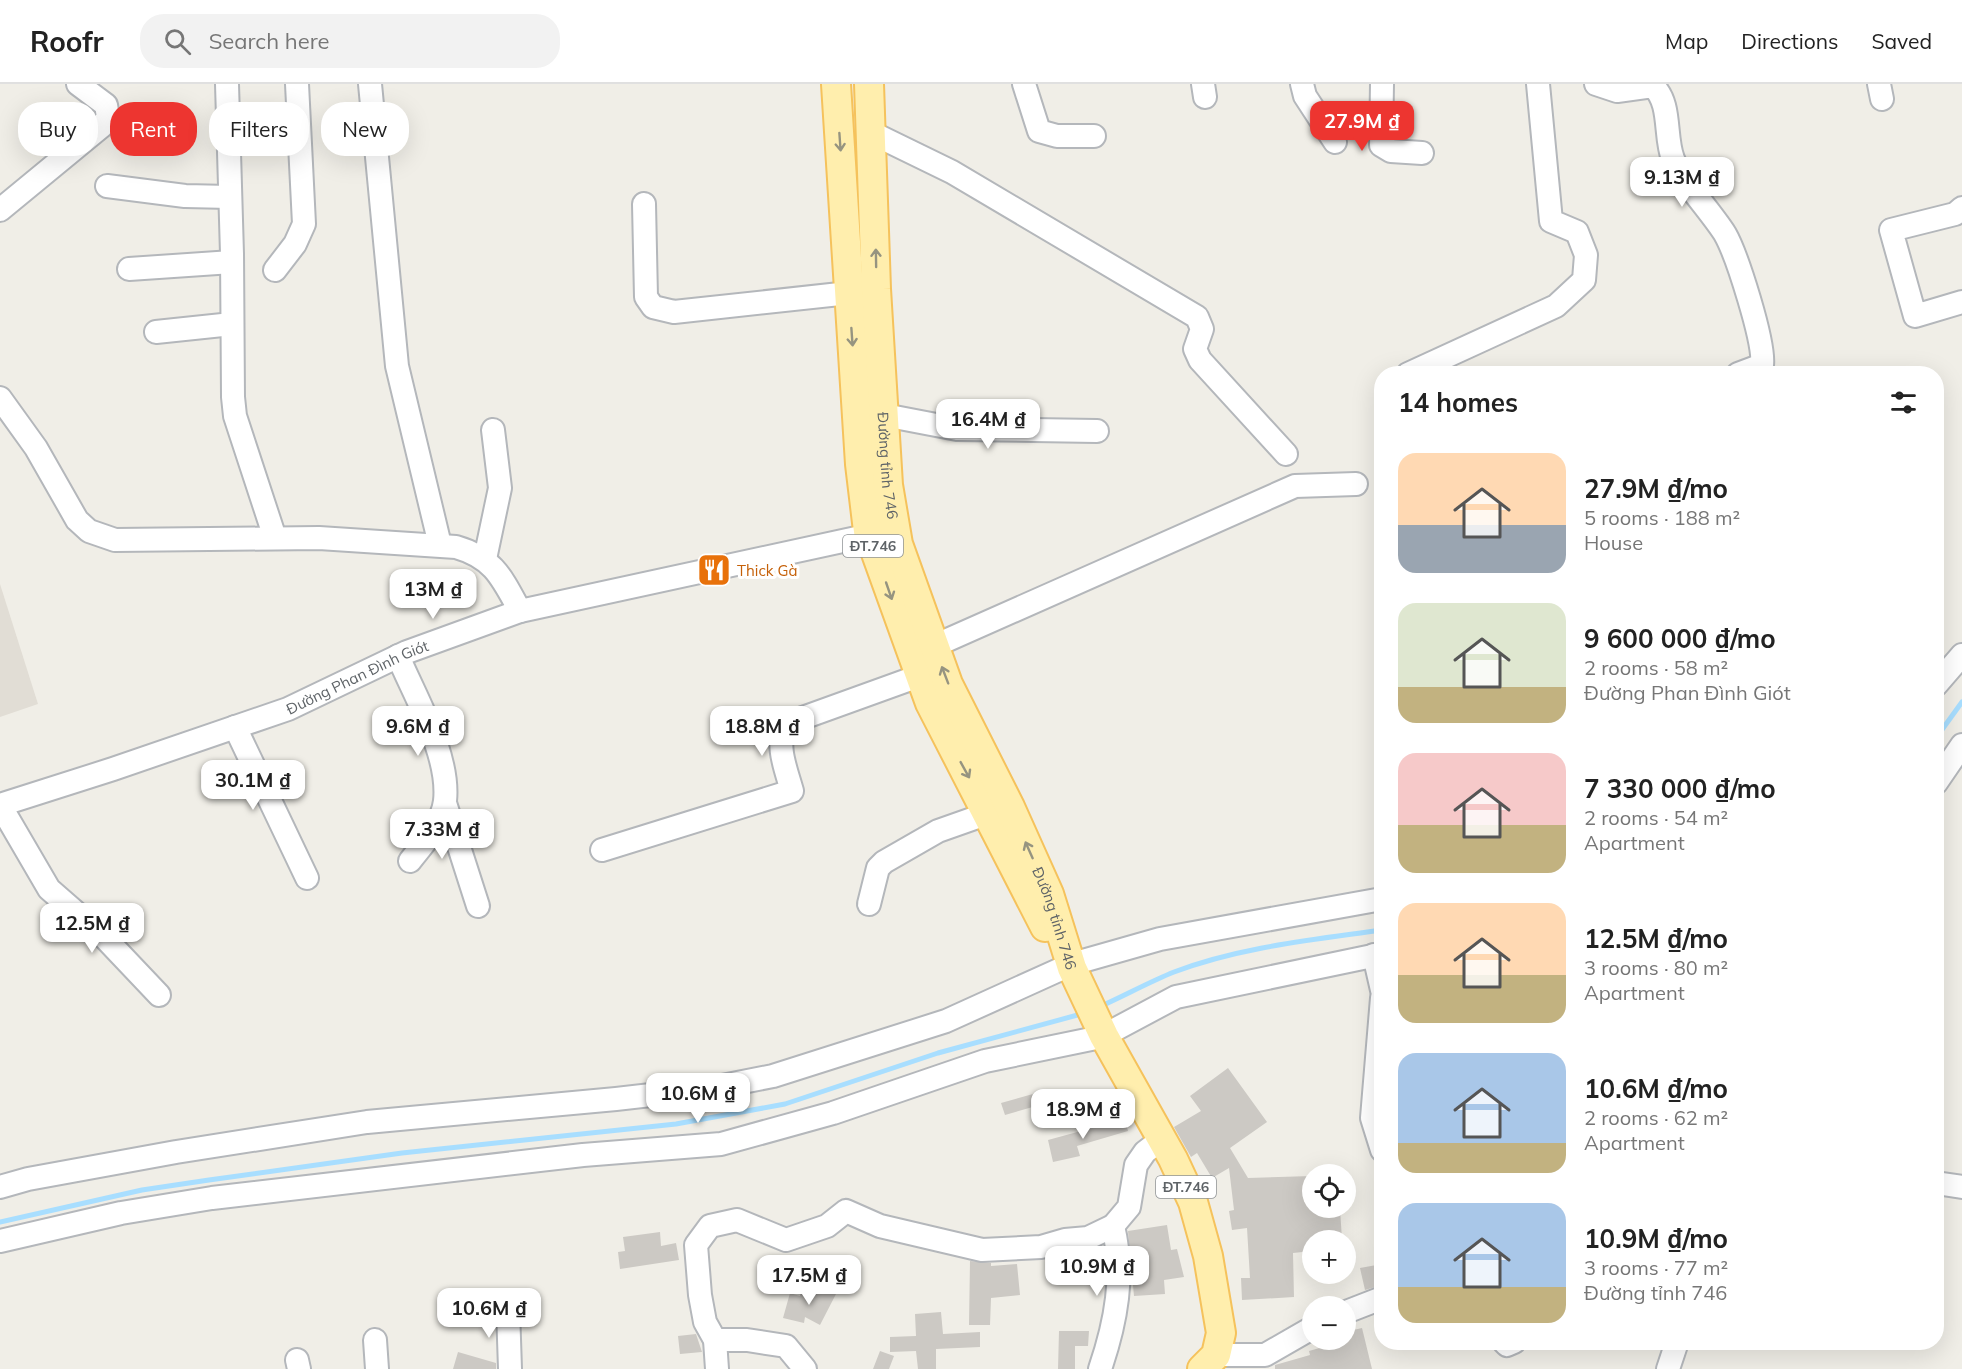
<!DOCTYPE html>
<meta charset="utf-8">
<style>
:root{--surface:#fff;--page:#f2f2f2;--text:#222;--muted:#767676;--line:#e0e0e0;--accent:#ed3530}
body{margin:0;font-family:Mulish,sans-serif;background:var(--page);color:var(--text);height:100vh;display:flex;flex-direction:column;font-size:22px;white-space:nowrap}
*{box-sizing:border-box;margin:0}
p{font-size:20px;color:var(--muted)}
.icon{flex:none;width:33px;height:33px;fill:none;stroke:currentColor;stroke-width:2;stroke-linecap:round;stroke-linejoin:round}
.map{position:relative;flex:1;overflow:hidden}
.sheet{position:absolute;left:1374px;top:282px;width:570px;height:984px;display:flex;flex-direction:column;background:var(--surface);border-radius:24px;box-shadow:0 6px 24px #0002}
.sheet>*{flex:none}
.top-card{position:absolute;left:18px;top:18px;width:570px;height:54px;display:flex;gap:12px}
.controls{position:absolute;left:1302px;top:1080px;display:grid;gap:12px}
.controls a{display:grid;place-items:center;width:54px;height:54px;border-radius:50%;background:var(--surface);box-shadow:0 6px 24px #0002;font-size:30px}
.price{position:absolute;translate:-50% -51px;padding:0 14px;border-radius:12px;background:#fff;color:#222;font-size:20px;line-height:39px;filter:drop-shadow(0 2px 3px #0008)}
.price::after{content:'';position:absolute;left:50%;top:36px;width:18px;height:14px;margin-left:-9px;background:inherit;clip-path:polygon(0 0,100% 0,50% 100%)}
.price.active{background:var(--accent);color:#fff}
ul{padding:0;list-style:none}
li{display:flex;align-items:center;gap:18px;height:150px;padding:0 24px}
li span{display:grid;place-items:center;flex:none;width:168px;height:120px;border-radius:18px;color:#555}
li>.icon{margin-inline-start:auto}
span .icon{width:72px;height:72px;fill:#fffc;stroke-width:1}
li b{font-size:26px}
h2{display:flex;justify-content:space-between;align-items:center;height:72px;padding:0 24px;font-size:26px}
.chip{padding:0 21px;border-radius:24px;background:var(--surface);box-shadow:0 6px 24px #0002;font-size:21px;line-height:54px}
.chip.active{background:var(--accent);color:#fff}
header{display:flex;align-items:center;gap:36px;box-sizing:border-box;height:84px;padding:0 30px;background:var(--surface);border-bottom:2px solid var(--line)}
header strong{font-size:28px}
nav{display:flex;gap:33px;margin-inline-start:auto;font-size:21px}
.search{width:420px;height:54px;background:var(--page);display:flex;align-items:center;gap:15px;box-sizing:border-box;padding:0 21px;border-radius:24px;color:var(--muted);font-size:22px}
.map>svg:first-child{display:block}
</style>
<header>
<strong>Roofr</strong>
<div class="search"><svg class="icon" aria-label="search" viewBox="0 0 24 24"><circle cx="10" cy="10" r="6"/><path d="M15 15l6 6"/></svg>Search here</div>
<nav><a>Map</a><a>Directions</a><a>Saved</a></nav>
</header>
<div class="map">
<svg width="1962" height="1285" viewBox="0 0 1962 1285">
<rect width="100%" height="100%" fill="#f0eee7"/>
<!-- education -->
<path fill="#e1ddd5" d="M0 500 38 620 0 633Z"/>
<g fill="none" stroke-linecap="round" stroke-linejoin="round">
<!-- stream -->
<path stroke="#a8deff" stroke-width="5" d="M1936 654 1962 618
M1099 923C1124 912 1149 898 1174 888 1240 863 1312 856 1382 846
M0 1138 142 1106 209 1096 402 1069 676 1040 785 1020 938 969 1085 929"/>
</g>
<!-- building -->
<path fill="#ccc9c4" d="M1228 984 1267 1038 1230 1064 1248 1094 1312 1092V1124H1340L1342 1156H1312V1167L1293 1169 1294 1213 1242 1216 1241 1194H1250L1247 1144 1232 1146 1229 1127 1234 1126 1229 1084 1212 1094 1197 1069 1191 1073 1174 1043 1201 1027 1190 1012Z
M1040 1008 1043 1020 1005 1031 1001 1019Z
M1125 1035 1128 1047 1077 1062 1080 1072 1053 1078 1048 1056Z
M1167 1141 1171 1166 1177 1165 1184 1193 1164 1196 1165 1210 1134 1212 1128 1147Z
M660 1148 661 1162 676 1159 679 1176 620 1185 618 1168 625 1167 623 1153Z
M970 1177 991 1179V1182L1017 1180 1020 1211 991 1214 990 1241H969Z
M1105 1177V1195L1094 1196 1093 1178Z
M1382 1180V1201L1365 1206 1360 1184Z
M802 1203 821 1208 823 1204 836 1210 820 1241 805 1233 804 1239 783 1234 790 1209 800 1212Z
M941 1228 943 1250 980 1248V1263L936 1265V1285H918L916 1267 890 1268V1253L916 1252 915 1230Z
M1362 1244 1372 1285H1275V1281L1310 1271 1309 1267 1337 1259 1336 1256H1346L1349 1247Z
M1059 1247H1089L1088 1262H1075V1285H1058Z
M696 1250 702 1268 680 1270 678 1252Z
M880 1267 894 1272 889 1285H873Z
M458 1268 496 1279V1285H453Z"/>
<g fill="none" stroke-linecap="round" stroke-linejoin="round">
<!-- minor casing -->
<g stroke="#b4b7bb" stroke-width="26">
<g id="minor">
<path d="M227 0 232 170 233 313 235 332 275 454"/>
<path d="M370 0 397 282 440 461"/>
<path d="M1024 0 1039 47 1057 52H1094"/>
<path d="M1203 0 1205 13"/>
<path d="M1302 0 1305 12 1335 58"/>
<path d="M1382 0 1381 61 1391 67 1422 69"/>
<path d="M1596 0 1617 7 1653 2C1672 20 1664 52 1673 75 1681 96 1712 129 1725 150 1737 171 1765 259 1762 281L1738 290"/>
<path d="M1879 0 1882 15"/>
<path d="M872 49 952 88 1197 233 1202 245 1195 265 1200 276 1286 370"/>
<path d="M107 102 185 112 230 113"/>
<path d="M644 120 646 213 653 223 674 228 849 209"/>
<path d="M1962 124 1955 130 1891 146 1915 232 1962 218"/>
<path d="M0 126 102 42 108 33 106 21 78 0"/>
<path d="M129 185 232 178"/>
<path d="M275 186 295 160 304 140 297 0"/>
<path d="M156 248 232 240"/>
<path d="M1408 290 1556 222 1584 196 1586 171 1577 148 1551 137 1538 0"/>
<path d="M0 314 36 364 77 436 89 447 115 456 319 454 456 463C494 474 502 494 520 527"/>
<path d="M884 331 957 345 1097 347"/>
<path d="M485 475 500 404 493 346"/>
<path d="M934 562 1295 402 1356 400"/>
<path d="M398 572C415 613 450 671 445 717 442 740 424 759 410 777"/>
<path d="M1936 601 1962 571"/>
<path d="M235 643 307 794"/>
<path d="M1936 699 1962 661"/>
<path d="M445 719 478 822"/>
<path id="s1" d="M0 721 113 685 288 625 407 568 520 527 884 448"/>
<path d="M0 721 49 805 104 853 159 911"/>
<path d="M602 766 792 707C786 685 775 661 786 640L919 592"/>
<path d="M869 820 878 784 884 778 938 747 989 729"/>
<path d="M1374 871 1382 906"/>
<path d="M1382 914 1372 1034 1382 1066"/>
<path d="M1936 1099 1962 1103"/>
<path d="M0 1103 28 1095 176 1068 367 1038 616 1015 712 1004 773 992 946 937 1072 880 1160 855 1382 815"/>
<path d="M0 1157 121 1129 212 1114 583 1071 721 1060 833 1029 985 977 1101 953 1176 913 1382 870"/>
<path d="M508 1225 510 1285"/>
<path d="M1346 1228 1382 1214"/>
<path d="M375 1256 377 1285"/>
<path d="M715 1256H747L786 1262 805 1285"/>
<path d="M1504 1258 1507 1261 1514 1258"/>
<path d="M1216 1271H1265L1312 1244"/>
<path d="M297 1276 299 1285"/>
<path d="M717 1285 715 1256 705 1238 700 1211 696 1161 710 1142 737 1136 786 1156 827 1142 846 1127 880 1142 982 1166 1041 1163 1065 1156 1088 1154 1113 1142 1129 1123 1136 1081 1145 1068 1162 1055"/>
<path d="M1100 1285C1116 1238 1125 1191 1113 1142"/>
<path d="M1668 1285 1677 1258"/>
</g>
</g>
<!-- major casing -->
<g stroke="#f5c25c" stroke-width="32">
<g id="major">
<path d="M836 0 860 380 868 447 930 619 1045 843"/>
<path id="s2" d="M869 0 876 205 888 401 898 460 948 600 1010 723 1049 810 1072 884 1104 952 1173 1075 1193 1118 1208 1172 1221 1249 1216 1271 1202 1285"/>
</g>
</g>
<!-- minor -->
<use href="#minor" stroke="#fff" stroke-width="22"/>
<!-- major -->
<use href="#major" stroke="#ffeead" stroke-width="28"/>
</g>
<!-- one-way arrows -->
<defs><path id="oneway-shaft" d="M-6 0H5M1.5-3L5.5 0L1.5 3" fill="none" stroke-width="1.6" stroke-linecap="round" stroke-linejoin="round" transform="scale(1.5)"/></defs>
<g stroke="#969480">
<use href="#oneway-shaft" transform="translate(840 58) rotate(86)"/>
<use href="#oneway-shaft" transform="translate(876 174) rotate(-91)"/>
<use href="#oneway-shaft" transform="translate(852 253) rotate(86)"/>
<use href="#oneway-shaft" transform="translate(889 507) rotate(71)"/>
<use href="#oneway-shaft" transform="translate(945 591) rotate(-111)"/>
<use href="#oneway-shaft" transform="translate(965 686) rotate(61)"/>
<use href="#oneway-shaft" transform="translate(1029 766) rotate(-114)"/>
</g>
<!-- icons -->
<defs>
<g id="restaurant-square" transform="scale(1.725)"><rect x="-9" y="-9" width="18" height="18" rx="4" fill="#e8710a" stroke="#fff"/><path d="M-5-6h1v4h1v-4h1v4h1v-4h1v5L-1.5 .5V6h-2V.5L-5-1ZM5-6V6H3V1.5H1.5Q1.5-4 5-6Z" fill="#fff"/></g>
</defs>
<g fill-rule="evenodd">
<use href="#restaurant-square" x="714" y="486"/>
</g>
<g text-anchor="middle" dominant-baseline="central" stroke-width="6" stroke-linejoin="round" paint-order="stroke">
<!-- shield labels -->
<g fill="#fff" stroke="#8e9295" stroke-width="1.5">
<rect x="843" y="451" width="60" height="22" rx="4.5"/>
<rect x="1156" y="1092" width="60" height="22" rx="4.5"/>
</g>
<g font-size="14" font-weight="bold" fill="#5e6367">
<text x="873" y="462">ĐT.746</text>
<text x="1186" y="1103">ĐT.746</text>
</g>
<!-- street labels -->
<g font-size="15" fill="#5e6367" stroke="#fff">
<text stroke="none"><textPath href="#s2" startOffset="382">Đường tỉnh 746</textPath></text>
<text stroke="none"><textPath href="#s1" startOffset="380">Đường Phan Đình Giót</textPath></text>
<text stroke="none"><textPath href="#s2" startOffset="868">Đường tỉnh 746</textPath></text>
</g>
<!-- food labels -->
<g font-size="15" fill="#c56008" stroke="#fff" text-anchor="start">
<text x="737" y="486">Thick Gà</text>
</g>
</g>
</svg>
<div class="controls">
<a><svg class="icon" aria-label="locate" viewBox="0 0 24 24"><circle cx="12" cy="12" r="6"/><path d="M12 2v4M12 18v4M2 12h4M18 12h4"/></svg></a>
<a>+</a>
<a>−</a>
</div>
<b class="price active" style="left:1362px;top:68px">27.9M ₫</b>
<b class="price" style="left:1682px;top:124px">9.13M ₫</b>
<b class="price" style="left:988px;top:366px">16.4M ₫</b>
<b class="price" style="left:433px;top:536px">13M ₫</b>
<b class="price" style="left:418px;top:673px">9.6M ₫</b>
<b class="price" style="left:762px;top:673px">18.8M ₫</b>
<b class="price" style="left:253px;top:727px">30.1M ₫</b>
<b class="price" style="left:442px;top:776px">7.33M ₫</b>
<b class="price" style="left:92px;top:870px">12.5M ₫</b>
<b class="price" style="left:698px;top:1040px">10.6M ₫</b>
<b class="price" style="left:1083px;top:1056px">18.9M ₫</b>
<b class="price" style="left:1097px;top:1213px">10.9M ₫</b>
<b class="price" style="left:809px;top:1222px">17.5M ₫</b>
<b class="price" style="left:489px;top:1255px">10.6M ₫</b>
<div class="top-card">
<a class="chip">Buy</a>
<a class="chip active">Rent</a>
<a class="chip">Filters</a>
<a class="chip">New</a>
</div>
<section class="sheet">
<h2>14 homes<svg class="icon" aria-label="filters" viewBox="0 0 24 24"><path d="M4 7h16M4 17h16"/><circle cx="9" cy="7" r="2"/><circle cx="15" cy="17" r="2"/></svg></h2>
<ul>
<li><span style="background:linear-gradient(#ffd9b3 60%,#9aa5b1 0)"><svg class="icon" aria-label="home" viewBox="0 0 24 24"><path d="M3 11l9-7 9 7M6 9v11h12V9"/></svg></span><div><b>27.9M ₫/mo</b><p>5 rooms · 188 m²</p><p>House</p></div></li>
<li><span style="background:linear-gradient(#dfe7d0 70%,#c2b280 0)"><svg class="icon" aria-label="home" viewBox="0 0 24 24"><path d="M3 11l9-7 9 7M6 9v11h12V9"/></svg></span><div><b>9 600 000 ₫/mo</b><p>2 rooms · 58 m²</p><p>Đường Phan Đình Giót</p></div></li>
<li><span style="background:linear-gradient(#f6c9c9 60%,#c2b280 0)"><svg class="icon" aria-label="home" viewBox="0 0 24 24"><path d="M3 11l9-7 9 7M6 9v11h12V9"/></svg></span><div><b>7 330 000 ₫/mo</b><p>2 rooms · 54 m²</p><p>Apartment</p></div></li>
<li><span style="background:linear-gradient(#ffd9b3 60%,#c2b280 0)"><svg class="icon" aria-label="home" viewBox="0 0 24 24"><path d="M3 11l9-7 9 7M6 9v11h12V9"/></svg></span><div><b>12.5M ₫/mo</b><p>3 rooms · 80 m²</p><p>Apartment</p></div></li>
<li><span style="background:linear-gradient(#a9c7e8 75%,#c2b280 0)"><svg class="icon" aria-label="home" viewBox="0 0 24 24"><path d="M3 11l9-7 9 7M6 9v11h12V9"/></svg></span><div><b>10.6M ₫/mo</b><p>2 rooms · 62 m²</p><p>Apartment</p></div></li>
<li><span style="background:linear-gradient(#a9c7e8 70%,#c2b280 0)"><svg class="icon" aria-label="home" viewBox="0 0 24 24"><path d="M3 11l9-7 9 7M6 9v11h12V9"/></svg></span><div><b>10.9M ₫/mo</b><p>3 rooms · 77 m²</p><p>Đường tỉnh 746</p></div></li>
</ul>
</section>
</div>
